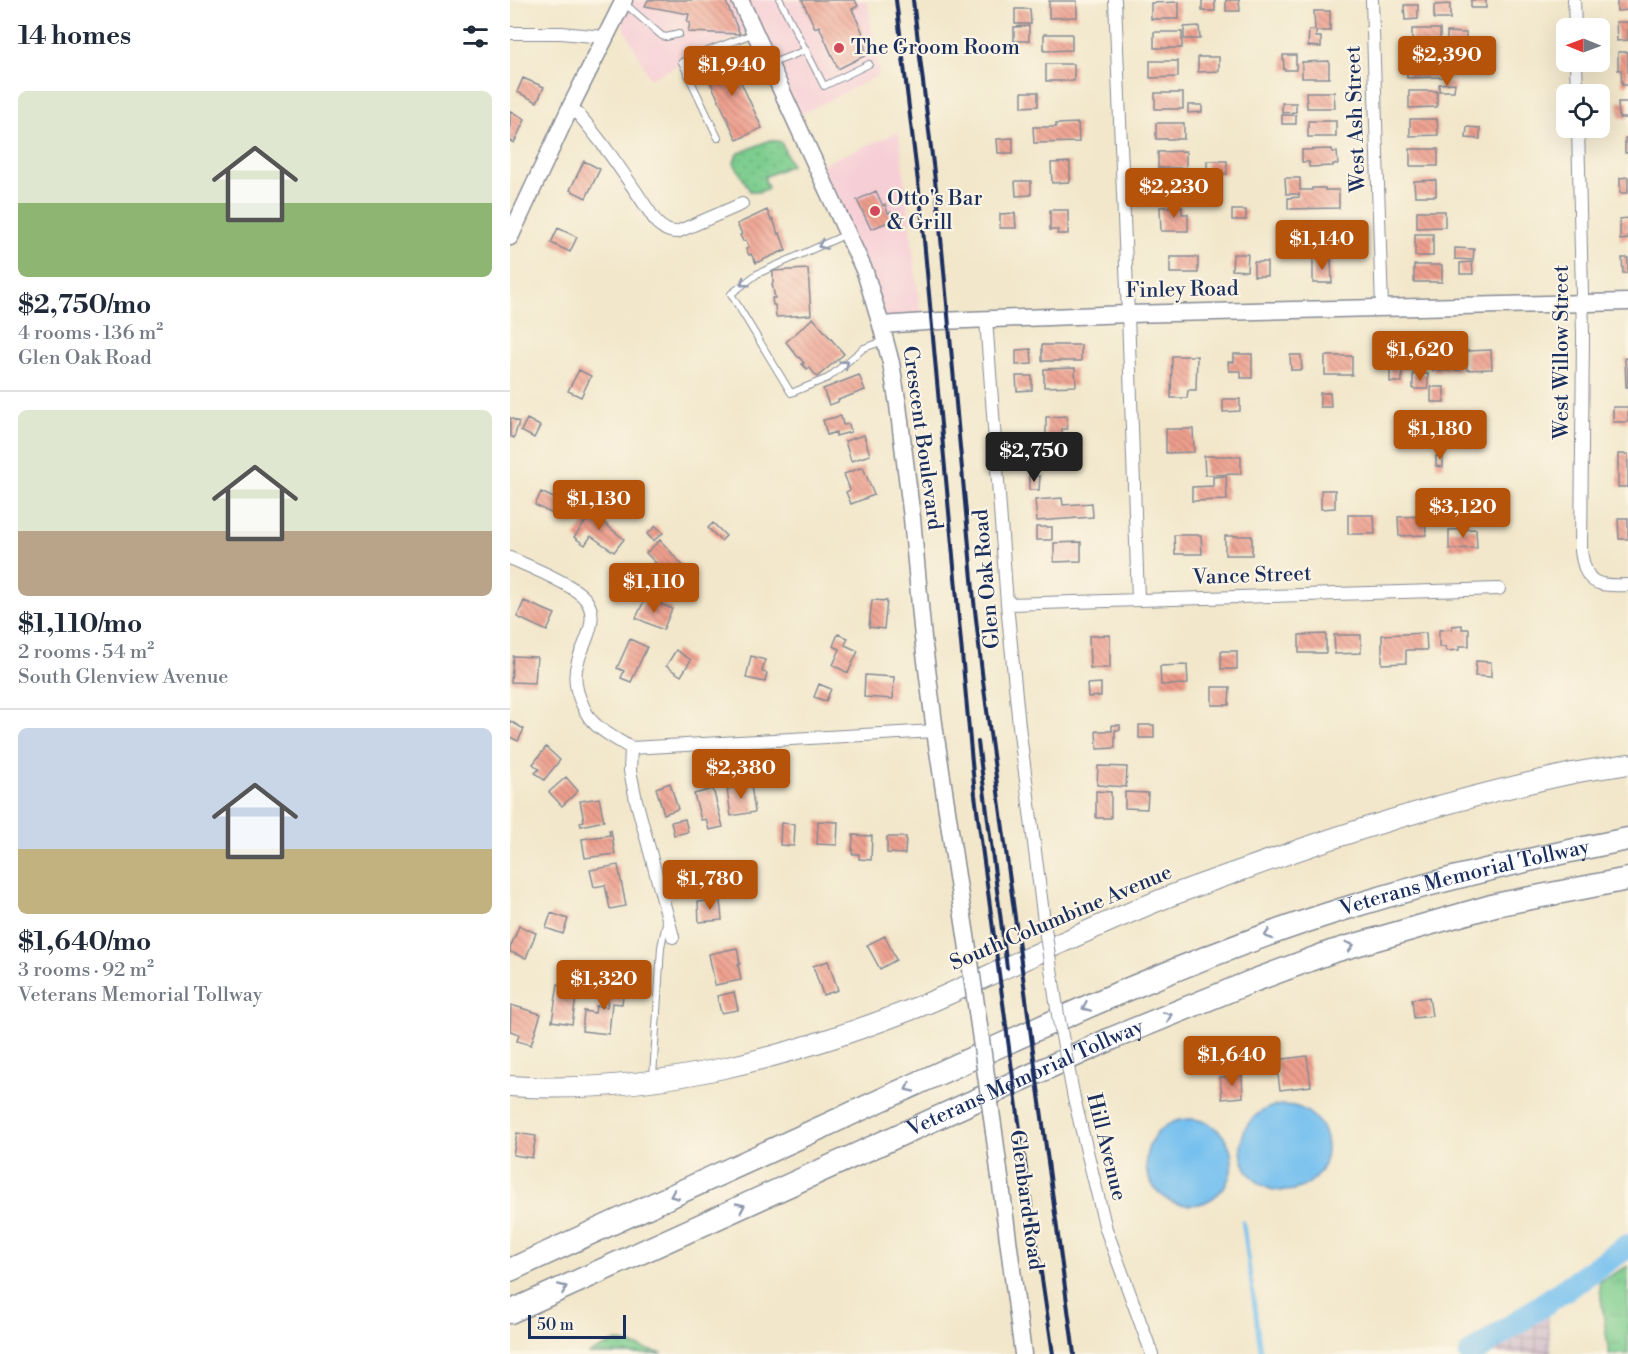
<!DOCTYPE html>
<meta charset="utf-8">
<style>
:root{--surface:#fff;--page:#f6f6f7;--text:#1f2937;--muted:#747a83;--line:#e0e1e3;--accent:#b45309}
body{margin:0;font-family:"Libre Bodoni",serif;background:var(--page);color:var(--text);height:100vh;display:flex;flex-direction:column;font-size:22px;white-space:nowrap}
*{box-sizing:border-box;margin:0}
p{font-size:20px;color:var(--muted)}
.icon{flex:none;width:33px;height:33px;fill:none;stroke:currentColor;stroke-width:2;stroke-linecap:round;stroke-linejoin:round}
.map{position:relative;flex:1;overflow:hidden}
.details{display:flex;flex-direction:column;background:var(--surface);width:510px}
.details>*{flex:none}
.needle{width:39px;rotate:271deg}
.fabs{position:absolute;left:1046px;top:18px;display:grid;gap:12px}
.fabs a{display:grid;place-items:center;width:54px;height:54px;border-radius:9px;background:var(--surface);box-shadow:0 6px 24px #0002;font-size:30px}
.scale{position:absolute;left:18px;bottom:15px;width:98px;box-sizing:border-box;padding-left:6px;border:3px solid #1b2f5e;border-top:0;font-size:16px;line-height:21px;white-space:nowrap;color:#1b2f5e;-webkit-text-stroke:4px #fcf5e5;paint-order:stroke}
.price{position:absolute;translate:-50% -51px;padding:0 14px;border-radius:6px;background:var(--accent);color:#fff;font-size:20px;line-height:39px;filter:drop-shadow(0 2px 3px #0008)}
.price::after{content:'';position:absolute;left:50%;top:36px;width:18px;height:14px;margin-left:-9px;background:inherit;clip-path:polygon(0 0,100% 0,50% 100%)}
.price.current{background:#222;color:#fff}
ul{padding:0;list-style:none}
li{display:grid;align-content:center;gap:12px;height:318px;padding:0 18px}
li+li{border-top:2px solid var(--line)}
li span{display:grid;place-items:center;height:186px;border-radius:9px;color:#555}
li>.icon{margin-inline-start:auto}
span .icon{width:108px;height:108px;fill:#fffc;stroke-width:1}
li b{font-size:26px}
h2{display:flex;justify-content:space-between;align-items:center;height:72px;padding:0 18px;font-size:26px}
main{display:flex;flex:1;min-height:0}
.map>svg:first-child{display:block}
</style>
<main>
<section class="details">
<h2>14 homes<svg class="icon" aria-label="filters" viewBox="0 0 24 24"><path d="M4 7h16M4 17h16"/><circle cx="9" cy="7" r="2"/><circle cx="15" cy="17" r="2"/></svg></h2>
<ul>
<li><span style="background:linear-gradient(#dfe7d0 60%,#8fb573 0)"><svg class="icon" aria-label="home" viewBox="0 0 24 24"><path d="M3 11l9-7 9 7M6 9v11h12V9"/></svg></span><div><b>$2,750/mo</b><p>4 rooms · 136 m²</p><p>Glen Oak Road</p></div></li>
<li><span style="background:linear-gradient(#dfe7d0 65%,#b9a48a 0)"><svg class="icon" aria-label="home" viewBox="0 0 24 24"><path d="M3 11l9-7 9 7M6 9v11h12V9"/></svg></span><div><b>$1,110/mo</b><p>2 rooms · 54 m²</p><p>South Glenview Avenue</p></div></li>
<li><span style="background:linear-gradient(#c9d6e8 65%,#c2b280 0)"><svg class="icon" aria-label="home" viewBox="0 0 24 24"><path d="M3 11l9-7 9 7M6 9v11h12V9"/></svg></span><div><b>$1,640/mo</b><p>3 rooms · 92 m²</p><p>Veterans Memorial Tollway</p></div></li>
</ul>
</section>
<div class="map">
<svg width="1118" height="1354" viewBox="0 0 1118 1354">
<defs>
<pattern id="industrial-grid" width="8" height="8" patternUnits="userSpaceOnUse" patternTransform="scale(1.5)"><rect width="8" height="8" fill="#d1bdc9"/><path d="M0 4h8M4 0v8" fill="none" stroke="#a99aa6"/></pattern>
<pattern id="grass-tufts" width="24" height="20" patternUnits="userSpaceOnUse" patternTransform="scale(1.5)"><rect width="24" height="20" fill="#7dcd8e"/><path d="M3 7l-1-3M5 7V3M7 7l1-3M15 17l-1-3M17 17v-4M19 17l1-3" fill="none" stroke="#6bb07d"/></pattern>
<pattern id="park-dots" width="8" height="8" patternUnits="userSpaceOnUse" patternTransform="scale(1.5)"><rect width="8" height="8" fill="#7dcd8e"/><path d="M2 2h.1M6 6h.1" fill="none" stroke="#6bb07d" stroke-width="1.8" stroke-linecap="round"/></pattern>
<pattern id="building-back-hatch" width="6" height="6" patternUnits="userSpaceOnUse" patternTransform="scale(1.5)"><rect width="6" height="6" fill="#ef9f8d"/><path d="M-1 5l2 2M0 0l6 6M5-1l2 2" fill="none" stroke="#c18276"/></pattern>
</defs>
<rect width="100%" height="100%" fill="#fcf5e5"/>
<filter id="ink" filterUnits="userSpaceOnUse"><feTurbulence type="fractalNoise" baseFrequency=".0167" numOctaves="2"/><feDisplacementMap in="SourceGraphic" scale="12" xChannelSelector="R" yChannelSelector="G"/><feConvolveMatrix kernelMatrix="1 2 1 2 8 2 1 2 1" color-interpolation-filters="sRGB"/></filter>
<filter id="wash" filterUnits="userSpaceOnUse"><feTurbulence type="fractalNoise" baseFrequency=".008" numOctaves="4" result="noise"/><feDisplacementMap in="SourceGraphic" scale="24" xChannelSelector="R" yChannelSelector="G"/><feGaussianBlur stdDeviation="1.35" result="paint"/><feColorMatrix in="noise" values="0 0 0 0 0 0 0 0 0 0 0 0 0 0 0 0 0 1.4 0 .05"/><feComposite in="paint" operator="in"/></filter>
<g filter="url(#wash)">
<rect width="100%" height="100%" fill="#f2e7cb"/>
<!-- built -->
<path fill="#f6cfd6" d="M120 0H225L240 30 140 79 110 19Z
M234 0H357L369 75 288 116Z
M389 132 411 318 375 321 310 165Z"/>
<!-- industrial -->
<path fill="url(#industrial-grid)" d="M1036 1303 1042 1354H961Z"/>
<!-- grass -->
<path fill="url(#grass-tufts)" stroke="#4c7e76" stroke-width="1.5" d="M1118 1266V1354H1099L1089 1282Z"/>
<!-- park -->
<path fill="url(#park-dots)" stroke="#4c7e76" stroke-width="1.5" d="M260 140 271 142 281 165 254 177 258 188 250 192 240 191 224 163 227 154Z
M107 1341 153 1354H78Z"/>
<!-- water -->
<path fill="#75c0ef" stroke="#4878a6" stroke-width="1.5" d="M731 1148a43 43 0 1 1 86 0a43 43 0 1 1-86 0Z
M636 1162a43 43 0 1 1 86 0a43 43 0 1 1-86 0Z"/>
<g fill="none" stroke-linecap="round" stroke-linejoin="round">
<!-- stream -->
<path stroke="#75c0ef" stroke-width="4" d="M733 1222 751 1354"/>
<!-- river -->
<path stroke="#75c0ef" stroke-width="24" d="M961 1354 1118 1246"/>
</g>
<g id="blocks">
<!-- building -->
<path fill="url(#building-back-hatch)" d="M138 0H215L230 34 178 32 180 23 177 22 179 14 135 6Z
M292 0H345L348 6 342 9 352 31 356 55 328 69 309 26 305 28Z
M692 0H705V11H692Z
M716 0H729L730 11H716Z
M961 0H976V8H961Z
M1107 0H1118V10L1107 11Z
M539 1H567V17L539 18Z
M669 2V19H641V3Z
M940 4V19H924V5Z
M894 5H908V19L895 20Z
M505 9H520L521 24H505Z
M804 11H820V31H806V37H811V47L798 46 799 30H805Z
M1106 22H1118V40L1107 41Z
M519 26V41H504V27Z
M689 26 690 39H674V27Z
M902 29H930V45H902Z
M644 32H672V48H644Z
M937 32 956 33V48H937Z
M534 34H562V50L534 51Z
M1108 52H1118V85H1112L1111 70H1108Z
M218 54 252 128 227 140 193 66Z
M773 55H786V70H774Z
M688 57H709V71L688 72Z
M640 61H668V77L640 78Z
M819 61V78H792V62Z
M901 61H934V77L897 78V66H901Z
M536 64H564V81H536Z
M13 78 34 87 27 102 7 92Z
M945 83 944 91H929V84Z
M899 91H927V107L899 108Z
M512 92H528V106L512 107Z
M796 92H824L825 108H797Z
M645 93H673V109H645Z
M1108 102H1118V118H1109Z
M772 103H786V112L772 113Z
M678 105H692V112L678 113Z
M0 111 15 119 4 143 0 141Z
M772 115H786V124H772Z
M900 119H927L928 135 900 136Z
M798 121H826V137H798Z
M568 123 569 142 524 143 523 127H546V124Z
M646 123H674V139H646Z
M957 127 970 128V139L956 138Z
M503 138V153H488L487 139Z
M1115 138H1118V153H1115Z
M822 149V152H827L828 164H823V166L799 167V162H792V150Z
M900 149H928V166H900Z
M676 151V168H648V152Z
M74 161 90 169 76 198 60 190Z
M697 161H717V174H697Z
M560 162V182L542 183 541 163Z
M677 177V201H650L649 184H654V178Z
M1118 177V193H1110V178Z
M775 178H790V190H802V188H815V190H829V208L778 209V198L789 197V194H776Z
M926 180V196H905L904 181Z
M505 181H521V195L506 196Z
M366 191 373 206 375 204 378 213 381 212 383 220 361 229 347 200Z
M650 207H672V214H678V231H651Z
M257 210 261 220 263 219 268 234 270 233 276 251 273 252V251L246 263 241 254 239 255 236 249 239 247 236 240 233 241 230 235 232 234 227 224Z
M540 210H558V234H547L548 230H540Z
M722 210H736V220H722Z
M907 211H935V227L907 228Z
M505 213 506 228H490V214Z
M1118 218V239L1110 240V219Z
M48 228 67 237 60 252 41 243Z
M905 234H923V256H905Z
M945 248 964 249 963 260 945 259Z
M723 254H738L737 271 722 270Z
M660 257H688V273H660Z
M821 258 822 283H803V259Z
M1112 258H1118V273H1113Z
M744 262H757V276H744Z
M962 262 963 274H950V263Z
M904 265H932V282H904Z
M298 269 301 315 266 317 265 305H263L262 298H265L262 284 263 283V271Z
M303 318 334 354 307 377 299 367 297 369 292 364 294 363 289 357H288L276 342Z
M532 345H571V361H532Z
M521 349 522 364 506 365V350Z
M981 350 982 369 957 370 956 351Z
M950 351V370L923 371V352Z
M724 354H742V378H731V371H719L718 362H724Z
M780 355H791L792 370H781Z
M880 355H901V370H892V382H880Z
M662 356H687L686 390H678L677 398H661Z
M815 356H842V375H815Z
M1115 358H1118V387H1116Z
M565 368 566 386 534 387V369Z
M69 370 81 376 71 397 58 391Z
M903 374H918V389H903Z
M349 375 355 390 328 400V402L319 405 313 389Z
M506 376H522V390L507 391Z
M921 387H934V402H921Z
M810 393H820L821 407H810Z
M713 399H730V411L713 412Z
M1103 407H1118V422H1103Z
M331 416 333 425 339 424 341 432 326 436V432L317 435 313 420Z
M557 416V429H552V449H542V438H536V417Z
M0 418 9 422 4 438 0 436Z
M17 419 30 426 24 438 11 431Z
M656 429H683L684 452 656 453Z
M354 435 360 455 341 461 335 441Z
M1108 454H1118V487H1108Z
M694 456H731V474L695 475Z
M926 456H933V467L926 466Z
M353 467 364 495 341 504 336 492 340 490 334 474Z
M519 476H530L529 490H519Z
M716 476 717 500 682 501V487L703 486V477Z
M811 490H825V508L811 509Z
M31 492 63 507 56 521 25 505Z
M552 498 553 505 582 503 583 517 527 521 525 500Z
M88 505 99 514 93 522 114 539 104 552 81 536 75 545 64 537Z
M838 515H864L865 534H838Z
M915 516 916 535 889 536 888 517Z
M1108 518H1118V539H1109Z
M203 523 216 536 211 541 198 528Z
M146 526 153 533 143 541 137 534Z
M526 527H542V540H526Z
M966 529 967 548 939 549V530Z
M664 535H691L692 554H665Z
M715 536H742V555H715Z
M150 540 176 569 154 589 137 571 146 563 136 553Z
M571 542V561L544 562V543Z
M136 597 162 609 153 630 126 618Z
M362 600 377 601 374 629 359 627Z
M14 601 45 614 37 631 7 617Z
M952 625V629H959V646H949V650L936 651V647H929V630L942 629V626Z
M916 633 917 650H896V663L872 664V635Z
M328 634 338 638 335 645 348 651 338 673 323 665 330 649 323 646Z
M816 634V653H789V635Z
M600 635V668H580L579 636Z
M824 635H851V653L825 654Z
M120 639 137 647 121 682 111 678 114 671 107 668Z
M166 650 181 660 171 676 156 666Z
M711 651H727V669H711Z
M3 656 27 657 25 683 1 682Z
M241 656 255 660 252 672 257 673 255 682 236 678Z
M966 661 981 662V677L965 676Z
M677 665 678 684 651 685 650 666Z
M355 675 384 677 383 699 354 697Z
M591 683V696L578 697 577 684Z
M309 684 321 689 316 701 304 697Z
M702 687H720L719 705H702Z
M0 721 14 729 8 741 0 737Z
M602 725H610V730H605V748L587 749 586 731H602Z
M629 725H644V738H629Z
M36 747 50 760 34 780 25 773 29 769 23 764Z
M588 766 617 767 616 787 587 785Z
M56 777 68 791 52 806 39 792Z
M160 783 168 809 154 814 146 788Z
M241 785 245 812 221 816 217 789Z
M203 789 213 827 199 830 196 819 191 820 184 794Z
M586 791 601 792V818H586Z
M615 792 638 793 637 809 615 808Z
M89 798 94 821 71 826 70 822 74 821 70 801Z
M175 819 178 832 164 835 161 822Z
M308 821 328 822 327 845 307 844Z
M271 823 285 824 284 846 270 845Z
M99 830H101L105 854 75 858 72 839 100 835Z
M343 835 362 836 361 860 349 859V854H342Z
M377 837H396L395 854 377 853Z
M108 865 116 906 100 909 95 885 84 887 80 870Z
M201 865 203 885 180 886 178 867Z
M210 900 212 920 189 922 188 902Z
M41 913 58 919 53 934 36 928Z
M9 926 26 933 16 958 0 952V948Z
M375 936 386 960 370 969 357 945Z
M227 948 230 964H228L231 980 205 985 199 954Z
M318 961 328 990 313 995 303 966Z
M100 979 108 980 107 985 114 986 112 1004 102 1003 99 1034 72 1031 74 1011 85 1013 86 1006 97 1007Z
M48 984 62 986 60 997 66 998 62 1024 42 1021Z
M224 992 228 1010 211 1013 207 996Z
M919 997 922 1016 904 1018 902 999Z
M1 1005 31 1014 21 1045 7 1041 9 1034 0 1031Z
M797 1056 801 1086 770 1090 766 1060Z
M732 1075 733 1097 712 1099 710 1077Z
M7 1133 26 1136 22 1158 3 1155Z"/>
</g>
</g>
<g filter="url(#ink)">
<use href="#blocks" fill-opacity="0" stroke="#868b94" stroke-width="1.5"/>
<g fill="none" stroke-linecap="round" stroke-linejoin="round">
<!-- lane casing -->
<g stroke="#868b94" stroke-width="8">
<path id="lane" d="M270 0 314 86 359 64
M113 2 152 36 156 37 169 34
M260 64 296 50
M208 138 172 62 205 48 245 33
M337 234 247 274 221 294 281 393 318 378 354 348 374 341
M143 1077 151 947 156 923"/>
</g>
<!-- street casing -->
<g stroke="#868b94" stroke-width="14">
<path id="street" d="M605 0 618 314 628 599
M862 0 872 308
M1064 0 1065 28
M0 33H51L94 37
M1066 62 1067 94
M61 106C94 142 120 183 147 223 154 229 158 232 167 232L232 204
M1068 128 1073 335 1071 551C1076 585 1086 586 1118 585
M476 319 497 604 509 726 535 929
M0 558C18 566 66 585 76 600 90 619 74 642 68 661 63 676 66 692 73 706 76 713 80 720 86 725 96 734 109 741 121 748L425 731
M497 604 989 589
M121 748 120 771 126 800 163 937
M564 1098 596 1229 642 1354"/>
</g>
<!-- secondary casing -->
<g stroke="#868b94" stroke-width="19">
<path id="secondary" d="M230 0 355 272 371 325 381 363 388 405 402 518 413 638 425 731 460 962
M0 237 61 106 114 0
M371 325 430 321 618 314 1118 302
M484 1132 513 1354"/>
</g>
<!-- primary casing -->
<g stroke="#868b94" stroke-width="22">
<path id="primary" d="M0 1086C143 1096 286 1056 418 1003 442 993 465 982 488 971 545 946 602 919 660 896 686 886 712 877 738 868 841 830 947 798 1054 775 1075 770 1097 768 1118 764"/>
</g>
<!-- highway casing -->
<g stroke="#868b94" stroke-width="25">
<g id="highway">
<path id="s1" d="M0 1270C136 1209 271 1146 406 1084 547 1019 689 954 837 908 929 879 1023 858 1118 839"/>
<path id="s2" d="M0 1312 603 1038 743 981 821 952 985 905 1118 879"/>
</g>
</g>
<!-- lane -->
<use href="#lane" stroke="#fff" stroke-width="6"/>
<!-- street -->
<use href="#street" stroke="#fff" stroke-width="12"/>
<!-- secondary -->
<use href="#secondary" stroke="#fff" stroke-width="16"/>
<!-- primary -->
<use href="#primary" stroke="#fff" stroke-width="20"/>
<!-- highway -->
<use href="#highway" stroke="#fff" stroke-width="22"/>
<!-- rail -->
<path stroke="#1b2f5e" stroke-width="4" d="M386 0 411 207 465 795 509 1122 543 1354
M403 0 428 205 464 601 473 681 564 1354
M468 742 497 968"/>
<!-- street-bridge casing -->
<g stroke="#868b94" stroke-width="14" stroke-linecap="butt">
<path id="street-bridge" d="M535 929 548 1015 564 1098"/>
</g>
<!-- secondary-bridge casing -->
<g stroke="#868b94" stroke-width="19" stroke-linecap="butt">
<path id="secondary-bridge" d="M460 962 484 1132"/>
</g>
<!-- street-bridge -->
<use href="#street-bridge" stroke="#fff" stroke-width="12"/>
<!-- secondary-bridge -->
<use href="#secondary-bridge" stroke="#fff" stroke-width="16"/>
</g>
<!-- one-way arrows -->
<defs><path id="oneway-chevron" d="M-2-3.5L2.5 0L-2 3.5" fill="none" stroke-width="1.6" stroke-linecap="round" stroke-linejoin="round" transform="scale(1.5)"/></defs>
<g stroke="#8d97ae">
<use href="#oneway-chevron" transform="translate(312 245) rotate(156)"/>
<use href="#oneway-chevron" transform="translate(234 283) rotate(142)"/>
<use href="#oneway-chevron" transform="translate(335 364) rotate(-39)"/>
<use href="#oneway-chevron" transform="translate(758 935) rotate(161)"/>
<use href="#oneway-chevron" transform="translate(840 946) rotate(-16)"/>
<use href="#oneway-chevron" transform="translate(576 1007) rotate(156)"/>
<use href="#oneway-chevron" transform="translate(658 1016) rotate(-23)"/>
<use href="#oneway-chevron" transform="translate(399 1088) rotate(155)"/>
<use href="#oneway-chevron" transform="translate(164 1195) rotate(155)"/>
<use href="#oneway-chevron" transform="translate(231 1207) rotate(-25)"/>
<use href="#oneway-chevron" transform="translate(53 1288) rotate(-24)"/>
</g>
</g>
<!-- markers -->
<g fill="#d1495b" stroke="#fcf5e5" stroke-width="2">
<circle cx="329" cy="48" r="6"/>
<circle cx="365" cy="211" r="6"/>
</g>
<g text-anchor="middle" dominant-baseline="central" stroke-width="4.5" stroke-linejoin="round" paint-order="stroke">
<!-- poi labels -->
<g font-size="21" fill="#1b2f5e" stroke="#fcf5e5" text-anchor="start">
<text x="341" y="48">The Groom Room</text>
<text x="377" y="199">Otto's Bar<tspan x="377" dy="24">&amp; Grill</tspan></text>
</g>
<!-- street labels -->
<g font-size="21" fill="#1b2f5e" stroke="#fcf5e5">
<text transform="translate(846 119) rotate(-92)">West Ash Street</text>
<text transform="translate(672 290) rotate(-1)">Finley Road</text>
<text transform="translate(1052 352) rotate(-90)">West Willow Street</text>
<text transform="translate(412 438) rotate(82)">Crescent Boulevard</text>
<text transform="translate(742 576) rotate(-2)">Vance Street</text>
<text transform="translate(477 579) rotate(-95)">Glen Oak Road</text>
<text stroke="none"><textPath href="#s1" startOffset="1034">Veterans Memorial Tollway</textPath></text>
<text transform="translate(551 918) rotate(-23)">South Columbine Avenue</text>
<text stroke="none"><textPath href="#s2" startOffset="566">Veterans Memorial Tollway</textPath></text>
<text transform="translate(596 1147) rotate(76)">Hill Avenue</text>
<text transform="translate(516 1200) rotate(82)">Glenbard Road</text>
</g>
</g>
</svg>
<div class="fabs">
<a><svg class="needle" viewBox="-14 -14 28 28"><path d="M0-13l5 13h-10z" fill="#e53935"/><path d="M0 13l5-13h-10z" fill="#747a83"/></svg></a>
<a><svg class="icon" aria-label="locate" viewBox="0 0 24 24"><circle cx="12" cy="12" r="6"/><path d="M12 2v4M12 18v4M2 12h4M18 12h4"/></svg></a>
</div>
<div class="scale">50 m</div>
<b class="price" style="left:937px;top:87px">$2,390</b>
<b class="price" style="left:222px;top:97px">$1,940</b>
<b class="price" style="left:664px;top:219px">$2,230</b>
<b class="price" style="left:812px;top:271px">$1,140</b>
<b class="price" style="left:910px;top:382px">$1,620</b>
<b class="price" style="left:930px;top:461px">$1,180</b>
<b class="price current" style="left:524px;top:483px">$2,750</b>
<b class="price" style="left:89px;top:531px">$1,130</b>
<b class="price" style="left:953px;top:539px">$3,120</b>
<b class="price" style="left:144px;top:614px">$1,110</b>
<b class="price" style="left:231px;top:800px">$2,380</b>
<b class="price" style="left:200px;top:911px">$1,780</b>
<b class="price" style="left:94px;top:1011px">$1,320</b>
<b class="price" style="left:722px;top:1087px">$1,640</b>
</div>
</main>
